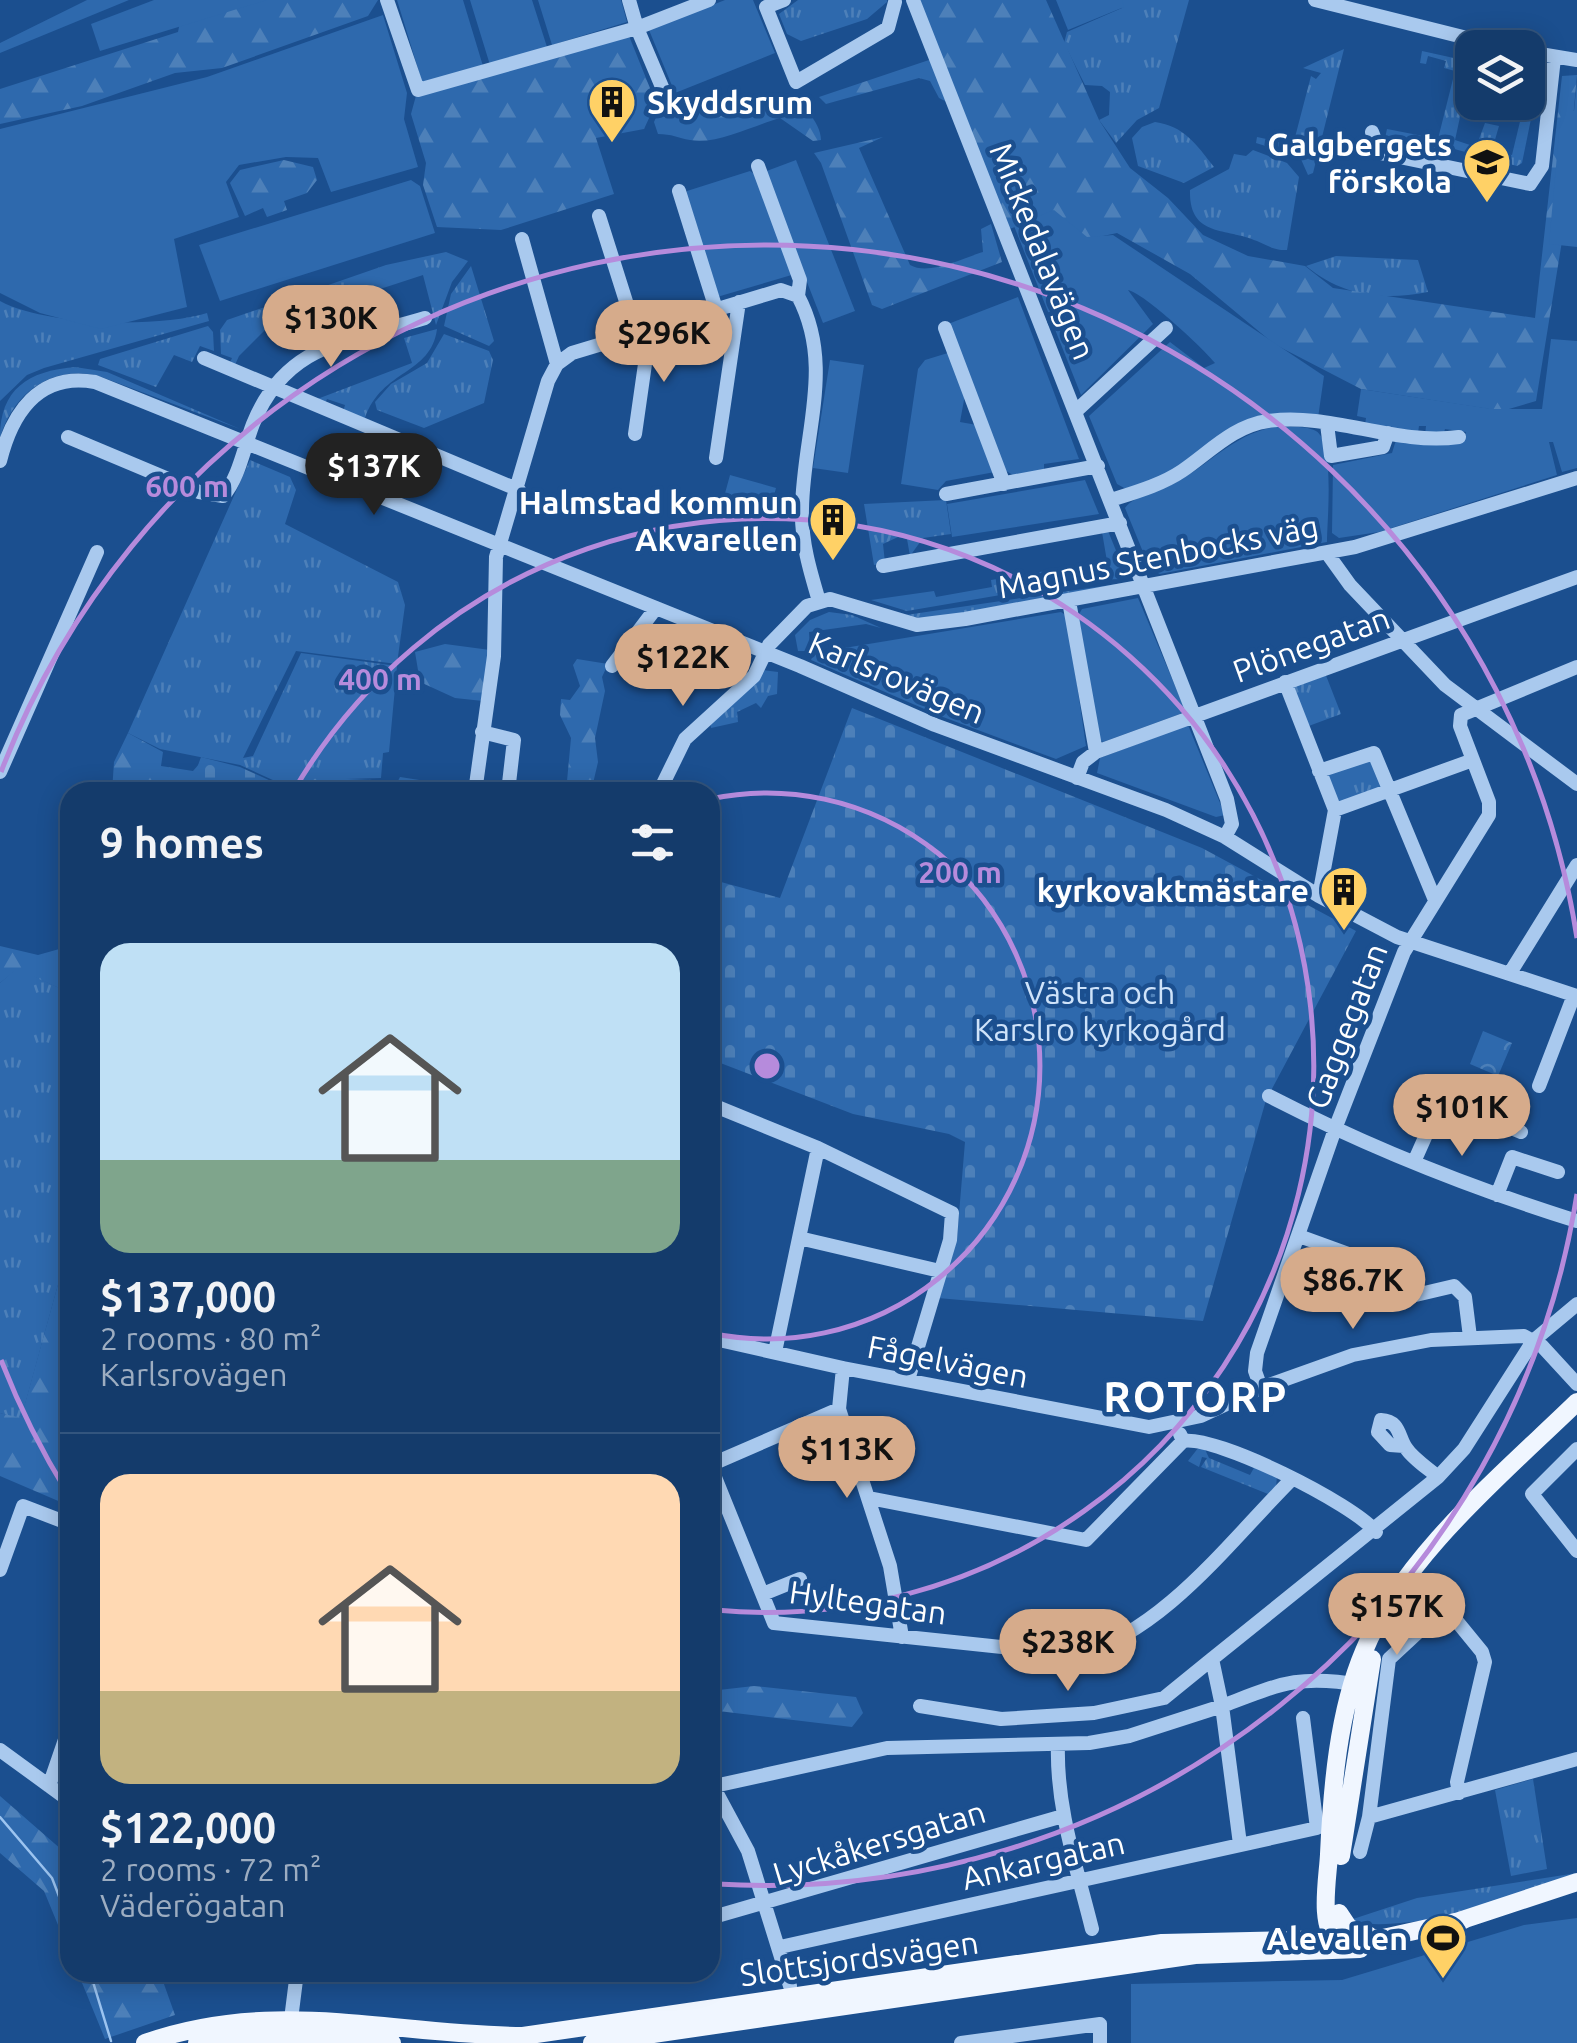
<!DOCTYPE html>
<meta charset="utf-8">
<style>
:root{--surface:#143b6b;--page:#1d4271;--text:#f1f3f6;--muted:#9dadc1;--line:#33557e;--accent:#d6ab8b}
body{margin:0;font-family:Ubuntu,sans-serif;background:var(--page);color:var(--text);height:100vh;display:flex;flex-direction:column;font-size:38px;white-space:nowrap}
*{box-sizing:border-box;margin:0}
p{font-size:32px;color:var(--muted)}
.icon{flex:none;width:55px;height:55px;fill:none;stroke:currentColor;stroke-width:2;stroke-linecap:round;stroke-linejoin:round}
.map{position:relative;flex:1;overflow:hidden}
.sheet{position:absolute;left:60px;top:782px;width:660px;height:1200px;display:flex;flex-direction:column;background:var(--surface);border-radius:30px;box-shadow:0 5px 25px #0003,0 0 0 2px var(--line)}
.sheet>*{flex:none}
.fabs{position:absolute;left:1455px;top:30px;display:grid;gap:20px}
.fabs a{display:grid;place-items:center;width:90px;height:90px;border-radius:20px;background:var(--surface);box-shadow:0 5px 25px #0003,0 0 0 2px var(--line);font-size:50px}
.price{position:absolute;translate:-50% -85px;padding:0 22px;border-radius:35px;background:var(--accent);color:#111;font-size:32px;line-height:65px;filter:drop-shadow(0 2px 5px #0008)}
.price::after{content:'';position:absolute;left:50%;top:60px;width:30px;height:22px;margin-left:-15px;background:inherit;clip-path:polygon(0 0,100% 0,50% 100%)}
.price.active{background:#222;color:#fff}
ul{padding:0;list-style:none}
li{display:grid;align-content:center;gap:20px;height:530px;padding:0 40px}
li+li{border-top:2px solid var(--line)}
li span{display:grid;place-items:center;height:310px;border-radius:30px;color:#555}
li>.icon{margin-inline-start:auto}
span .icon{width:180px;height:180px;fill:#fffc;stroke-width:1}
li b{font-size:42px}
h2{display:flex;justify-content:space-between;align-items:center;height:120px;padding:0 40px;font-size:42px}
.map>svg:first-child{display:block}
</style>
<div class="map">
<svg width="1577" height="2043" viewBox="0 0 1577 2043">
<defs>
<pattern id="grass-tufts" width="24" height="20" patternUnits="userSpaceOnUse" patternTransform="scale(2.5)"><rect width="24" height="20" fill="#2e69ad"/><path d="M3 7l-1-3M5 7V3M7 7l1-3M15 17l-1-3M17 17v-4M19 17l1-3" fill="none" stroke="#4d80b9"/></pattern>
<pattern id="forest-firs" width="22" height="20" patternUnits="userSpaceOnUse" patternTransform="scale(2.5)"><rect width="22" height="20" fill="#2e69ad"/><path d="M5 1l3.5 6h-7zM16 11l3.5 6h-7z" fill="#4d80b9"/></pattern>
<pattern id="cemetery-stones" width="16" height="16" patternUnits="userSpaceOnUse" patternTransform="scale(2.5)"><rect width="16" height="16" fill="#2e69ad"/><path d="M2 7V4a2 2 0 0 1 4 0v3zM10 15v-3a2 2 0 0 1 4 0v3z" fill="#4d80b9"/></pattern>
<pattern id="park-crowns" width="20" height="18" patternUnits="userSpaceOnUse" patternTransform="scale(2.5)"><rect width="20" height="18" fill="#2e69ad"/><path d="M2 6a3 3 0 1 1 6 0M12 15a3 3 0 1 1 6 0" fill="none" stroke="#4d80b9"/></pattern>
</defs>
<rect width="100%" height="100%" fill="#1b4f8f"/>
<!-- grass -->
<path fill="url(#grass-tufts)" d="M798 0H887V2L867 19 801 41 787 34 779 14Z
M1120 0H1189L1159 108 1137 120 1116 143 1099 120 1109 115 1110 92 1102 86 1085 85 1064 43 1067 32 1122 8Z
M1344 49 1313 173 1308 175 1300 157 1256 143 1257 137 1293 145 1311 76 1316 79 1321 73 1303 68Z
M1422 51 1472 62 1455 140 1476 147 1485 123 1499 126 1492 150 1512 155 1523 109 1517 103 1528 102V74L1533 76V109L1522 163 1517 166 1447 147 1442 156 1384 143 1387 129 1438 139 1455 71 1444 68 1446 61 1428 56 1426 64 1420 63Z
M1155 122C1184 126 1196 144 1214 167L1184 183 1138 166 1132 138 1142 127Z
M1253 150 1287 163 1299 177 1287 250C1273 250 1269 246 1257 241 1226 227 1189 238 1190 190L1229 169 1234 154 1246 156Z
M446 252 468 261 452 282 436 325 423 275 270 325 239 356 234 367 229 365 232 358 221 354 220 330 227 320 386 265Z
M1336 256 1418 260 1428 292C1381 301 1343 296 1306 266Z
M471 266 494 341 489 346 444 326 451 294Z
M0 301C46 326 159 328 207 313L209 321 44 368 27 375 0 401Z
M208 326 213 332 214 351 200 346 192 362 174 355 156 387 98 365 100 359Z
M437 329C431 375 382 369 365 418L343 412 345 405 327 399 324 406 312 401 412 363 404 338Z
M444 334 489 351 493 360 484 403 424 428 377 410 375 402 391 384 427 363Z
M75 367 107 372 240 429 99 376C52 364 13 393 0 438 0 389 28 371 75 367Z
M250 460 290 477 296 490 285 524 398 582 405 605 397 664 296 651 243 758 253 756 301 653 397 666 389 752 383 753 381 778 275 781 240 765 160 749 128 733Z
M946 500 951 534 923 538 910 556 907 539 898 537 883 544 885 563 874 565 864 504Z
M1108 531 1126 575 1123 579 1088 580 907 611 871 600 934 591 936 597 992 587 991 580 1046 571 1049 579 1108 567 1102 532Z
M1124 583C1082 591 938 629 906 615Z
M829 612 852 615 881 628 866 624 809 632 810 651H798L795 635 810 620Z
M762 670 778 672 777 694 768 696 761 708 756 703 737 712 738 722 711 728 710 721Z
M1325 673 1341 714 1306 727 1291 687Z
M1371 759 1382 788 1339 805 1328 775Z
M17 968 70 993V1241L21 1419 0 1413V983Z
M1202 1443 1209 1458 1250 1475 1255 1466 1277 1476 1276 1487 1268 1494 1201 1467 1207 1458 1202 1457 1199 1467 1188 1461Z
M1533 1779 1547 1869 1511 1876 1495 1790Z
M1577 1873C1553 1898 1386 1937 1350 1920L1417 1898Z"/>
<!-- forest -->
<path fill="url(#forest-firs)" d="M206 0H378L368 16 222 68 175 73 82 106 0 124V89L178 32 182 12Z
M917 0H1046L1099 120 1130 168 1168 198 1203 235 1248 256 1305 266 1333 288 1535 318 1562 76 1577 75 1562 241 1536 401 1502 411 1361 389 1274 344 1190 274 1117 233 1075 242 1053 214 1009 229Z
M627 31 656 103 644 129 596 138 614 194 501 230 437 227 423 185 426 163 411 114 417 92Z
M932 59 949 103 939 98 930 81 919 78 826 104 819 97Z
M782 95C800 99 821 122 821 140L813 141 780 118C754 125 717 145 690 140 678 138 672 134 658 134L654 122 663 102 697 113Z
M883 137 859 148 910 265C929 276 963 258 983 252L981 229 991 224 1002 262 882 309 872 305 821 163 814 153Z
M284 160 313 167 317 180 307 193 284 201 287 210 267 217 263 208 245 216 230 183 240 170Z
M445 644 490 650 483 701 455 698 420 682 415 652Z
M577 659 608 664 602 677 605 691 595 738 598 762 591 792H566L571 738 560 715 561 699 570 700 580 686 573 665Z
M128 733 163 752 161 766 193 771 200 763 189 791 158 787 157 792H112L114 762Z
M400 777 445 784 447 792H298L275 782 323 778 398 781Z
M0 946 38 955 70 946V993L17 969 0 983Z
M70 1241V1506L0 1476V1413L21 1418Z
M754 1686 856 1697 863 1713 852 1727 710 1710V1691Z
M0 1796 70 1857V1954L44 1891 0 1853Z
M78 1973H160L175 2015 105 2039Z"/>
<!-- cemetery -->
<path fill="url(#cemetery-stones)" d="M852 708 1202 848 1356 931 1266 1100 1203 1321 938 1298 957 1238 965 1142 949 1134 853 1114 710 1059V879L780 898Z
M201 757 240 767 295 792H157L158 787 177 780 189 790Z"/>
<!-- park -->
<path fill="url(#park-crowns)" d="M1483 1031 1512 1043 1498 1076 1470 1064Z"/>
<!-- garden -->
<path fill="#2e69ad" d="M87 0H129L0 53V43Z
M154 0H267L100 51 91 24Z
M397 0H463L483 66 423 85Z
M470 0H532L547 47 490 65Z
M538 0H621L627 22 552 45Z
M725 0H753L775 53 675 93 649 30Z
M1056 0H1122L1124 7 1068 30Z
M383 15 407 93 404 119 418 167 331 192 318 158 286 157 239 165 226 182 239 217 174 239 187 307 101 329 40 313 0 293V129L207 77Z
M1577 81V247L1549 244 1561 111H1574Z
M796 160 855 311 823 323 764 172Z
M750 171 756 175 795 274 717 297 685 197 687 191Z
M411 180 420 186 435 233 220 301 199 245Z
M1054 210 1087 237 1113 235 1324 376 1318 418 1286 414 1152 482 1126 489 1117 484 1089 416 1170 342 1204 368 1215 363C1204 349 1144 293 1128 290L1153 324 1081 395 1014 226Z
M1018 297 1079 459 1044 464V473L1016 477 1003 469 948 324Z
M1551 339 1577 341V468L1562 472 1553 442H1549L1557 475 1379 532 1339 538 1332 533 1333 465 1392 453 1396 440H1464L1466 432 1445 429 1443 436 1425 435 1426 426H1419L1418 433 1365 425 1366 418 1357 416 1361 389 1492 409H1542Z
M951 352 966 389 960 422 977 425 995 472 946 481 938 490 901 484 918 369 925 360Z
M830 360 864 365 848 473 813 468Z
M1275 427C1287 427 1305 425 1316 431 1335 442 1327 521 1327 542L1160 574 1150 569 1125 508C1134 495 1159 492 1173 484 1210 465 1233 434 1275 427Z
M730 475 776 488 770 510 724 497Z
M1085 480 1099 514 952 537 947 504Z
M1138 598 1184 707 1180 714 1103 742 1097 739 1078 616 1082 609Z
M1061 612 1067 616 1086 746 1056 759 943 717 811 660 814 653Z
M1188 725 1225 815 1216 817 1097 773 1100 758Z
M1577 1918V2043H1131V1984L1342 1980 1524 1925Z"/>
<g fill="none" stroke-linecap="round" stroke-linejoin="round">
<!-- stream -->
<path stroke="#9cc4f0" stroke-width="2.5" d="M0 1817 52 1878 70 1925
M90 1972 111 2041"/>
<!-- minor -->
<path stroke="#a9c9ee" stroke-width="14" d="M387 0 418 90 637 28 665 94
M629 0 637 28 709 0
M784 0 766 7 796 82 888 28 895 2
M913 0 1227 799 1232 824 1225 837
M1315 0 1507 48
M1528 52 1577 60
M1372 132 1380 153 1530 184 1542 166 1554 58
M758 166 800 280 798 296
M679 191 716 309
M599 216 636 333
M522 239 557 364
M945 328 1004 484
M204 358 519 490
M1076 411 1166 328
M1327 424 1331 456 1383 447 1388 433
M635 434 650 329
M68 437 199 492 223 496C239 478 244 447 253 424 286 342 350 341 425 318
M716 458 739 302
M0 461C12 413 39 372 95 382L800 666 935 725 1166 810 1225 837 1319 896 1397 937 1577 996
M946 494 1098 466
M1111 500C1136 492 1161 485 1182 471 1210 452 1233 426 1268 421 1331 412 1395 446 1459 437
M1327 553 1350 585 1445 685 1577 784
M883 566 1120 523
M1069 601 1096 752
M612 666 656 608
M1285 682 1335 810 1319 896
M482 732 514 740 508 792
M1319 771 1374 753 1435 900
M0 772 97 552
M1077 778 1083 762 1096 752 1577 577
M475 792 494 656 496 557 548 381 557 364 572 353 781 290 798 296C835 366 803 434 802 509 801 541 810 571 819 601
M659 792 685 739 754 676 769 645 807 606 830 599 917 625 965 619 1355 547 1577 478
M1335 810 1473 760
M1510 973 1577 865
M1539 1086 1574 995
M1269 1096C1368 1147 1471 1188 1577 1221
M710 1104 818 1148 952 1213 950 1240 908 1380
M1414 1162 1442 1099 1521 1132
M1497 1195 1512 1157 1558 1172
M1299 1236 1354 1256 1373 1305 1454 1286 1465 1297 1470 1337
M799 1238 940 1271
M710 1338 843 1368 1149 1427 1201 1416 1261 1388 1353 1355 1431 1340 1524 1336 1542 1346 1577 1384
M775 1352 818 1148
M843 1368 839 1409 890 1566 902 1637
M1261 1388 1255 1371 1257 1353 1335 1129 1404 952 1489 815V802L1460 726 1461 715 1577 667
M1180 1434 1183 1441C1216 1435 1354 1504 1376 1532
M1404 1446 1390 1445 1378 1432 1381 1420C1400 1421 1398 1436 1406 1448 1413 1459 1429 1469 1438 1477
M1577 1449 1532 1494 1577 1551
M710 1465 774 1623 1078 1655C1164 1631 1230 1541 1291 1480
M710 1465 839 1409
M869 1498 1086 1540 1183 1441
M0 1570 23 1506 70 1524
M763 1594 800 1579
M1437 1597 1482 1652 1485 1662 1457 1782 1459 1793
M920 1706 1001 1719 1094 1713 1164 1698 1212 1659
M1058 1745C1056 1808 1077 1868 1092 1929
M0 1750 70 1801
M49 1786 70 1725
M713 1786 748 1851 790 1986
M710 1787 887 1748 1089 1743 1129 1736 1222 1706 1212 1659 1438 1477 1464 1449 1533 1341 1577 1304
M1369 1817 1577 1759
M1240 1844 1222 1706C1280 1684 1298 1674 1361 1685
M1360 1852 1369 1817 1389 1659 1445 1607
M710 1918 1063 1816
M780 1947 1317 1828 1303 1718
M288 2043 297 1972
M961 2043 1100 2024V2043"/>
<!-- major -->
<path stroke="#f0f6ff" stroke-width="18" d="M1341 1856 1372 1659
M1339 1913 1349 1928 1368 1935
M1456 1922 1577 1882
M1338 1943C1318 1926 1328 1878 1329 1854 1332 1789 1338 1712 1364 1651 1402 1557 1505 1472 1577 1402
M145 2043C275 1997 391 2035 523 2036L1162 1943 1383 1938 1464 1920
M197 2043 289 2034 392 2043
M592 2043 1195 1955 1360 1949"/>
</g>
<!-- distance rings -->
<g fill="none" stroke="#b68bdc" stroke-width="5">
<path d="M710 799A273 273 0 1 1 710 1333"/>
<path d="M293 792A547 547 0 1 1 715 1610"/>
<path d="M1577 1194A820 820 0 0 1 717 1884M68 1494A820 820 0 0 1 1 1360M1 772A820 820 0 0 1 1577 938"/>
</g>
<!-- icons -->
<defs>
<g id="building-pin" transform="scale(2.5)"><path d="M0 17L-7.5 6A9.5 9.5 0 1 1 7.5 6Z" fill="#ffd166" stroke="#1b4f8f"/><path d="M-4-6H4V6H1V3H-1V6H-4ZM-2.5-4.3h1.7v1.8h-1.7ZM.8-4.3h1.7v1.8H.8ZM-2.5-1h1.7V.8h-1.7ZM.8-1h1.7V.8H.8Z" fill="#111"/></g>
<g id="school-pin" transform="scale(2.5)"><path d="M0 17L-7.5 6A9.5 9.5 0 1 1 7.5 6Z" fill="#ffd166" stroke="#1b4f8f"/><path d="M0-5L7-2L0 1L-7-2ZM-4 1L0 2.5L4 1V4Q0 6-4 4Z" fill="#111"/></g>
<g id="stadium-pin" transform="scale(2.5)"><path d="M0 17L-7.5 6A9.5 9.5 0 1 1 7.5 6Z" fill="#ffd166" stroke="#1b4f8f"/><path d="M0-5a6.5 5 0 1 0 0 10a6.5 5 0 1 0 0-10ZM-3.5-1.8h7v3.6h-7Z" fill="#111"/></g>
</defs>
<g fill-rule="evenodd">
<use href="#building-pin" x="612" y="102"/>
<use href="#school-pin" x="1487" y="162"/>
<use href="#building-pin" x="833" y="520"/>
<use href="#building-pin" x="1344" y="890"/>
<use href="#stadium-pin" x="1443" y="1938"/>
</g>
<g text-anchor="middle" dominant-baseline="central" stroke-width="9" stroke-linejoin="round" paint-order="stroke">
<!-- poi labels -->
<g font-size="32" font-weight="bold" fill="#fff" stroke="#1b4f8f" text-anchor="end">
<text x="647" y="102" text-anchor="start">Skyddsrum</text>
<text x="1452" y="144">Galgbergets<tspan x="1452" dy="37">förskola</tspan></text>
<text x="798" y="502">Halmstad kommun<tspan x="798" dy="37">Akvarellen</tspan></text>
<text x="1309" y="890">kyrkovaktmästare</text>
<text x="1408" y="1938">Alevallen</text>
</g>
<!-- street labels -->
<g font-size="32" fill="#fff" stroke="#1b4f8f">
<text transform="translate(1043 251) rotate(68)">Mickedalavägen</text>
<text transform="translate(1158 556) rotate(-11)">Magnus Stenbocks väg</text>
<text transform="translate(1311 644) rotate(-20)">Plönegatan</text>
<text transform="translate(897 677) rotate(23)">Karlsrovägen</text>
<text transform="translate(1346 1026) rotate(-69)">Gaggegatan</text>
<text transform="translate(948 1361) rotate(11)">Fågelvägen</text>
<text transform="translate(868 1602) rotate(8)">Hyltegatan</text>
<text transform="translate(879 1842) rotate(-17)">Lyckåkersgatan</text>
<text transform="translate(1043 1860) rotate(-13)">Ankargatan</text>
<text transform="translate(859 1958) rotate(-8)">Slottsjordsvägen</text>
</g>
<!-- park labels -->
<g font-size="32" fill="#cfe3fa" stroke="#1b4f8f">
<text x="1100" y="992">Västra och<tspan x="1100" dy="37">Karslro kyrkogård</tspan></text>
</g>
<!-- district labels -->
<g font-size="42" font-weight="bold" letter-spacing="2.5" fill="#fff" stroke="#1b4f8f">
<text x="1196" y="1396">ROTORP</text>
</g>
</g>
<circle cx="767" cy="1066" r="15" fill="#b68bdc" stroke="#1b4f8f" stroke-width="5"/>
<g font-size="30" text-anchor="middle" font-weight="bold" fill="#b68bdc" stroke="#1b4f8f" stroke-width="9" stroke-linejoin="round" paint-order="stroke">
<text x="187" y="497">600 m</text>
<text x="380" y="690">400 m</text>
<text x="960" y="883">200 m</text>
</g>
</svg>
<div class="fabs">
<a><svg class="icon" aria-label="layers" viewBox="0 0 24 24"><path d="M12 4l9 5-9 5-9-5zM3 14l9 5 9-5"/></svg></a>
</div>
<b class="price" style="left:331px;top:370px">$130K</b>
<b class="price" style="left:664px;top:385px">$296K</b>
<b class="price active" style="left:374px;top:518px">$137K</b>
<b class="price" style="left:683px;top:709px">$122K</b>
<b class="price" style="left:1462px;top:1159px">$101K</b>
<b class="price" style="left:1353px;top:1332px">$86.7K</b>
<b class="price" style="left:847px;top:1501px">$113K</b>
<b class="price" style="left:1397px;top:1658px">$157K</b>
<b class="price" style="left:1068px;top:1694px">$238K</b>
<section class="sheet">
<h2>9 homes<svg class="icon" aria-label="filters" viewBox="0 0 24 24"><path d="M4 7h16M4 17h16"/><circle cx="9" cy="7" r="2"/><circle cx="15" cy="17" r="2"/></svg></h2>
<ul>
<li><span style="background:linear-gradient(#bfe0f5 70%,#7fa58c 0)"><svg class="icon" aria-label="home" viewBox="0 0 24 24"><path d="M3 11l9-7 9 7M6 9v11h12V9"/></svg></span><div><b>$137,000</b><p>2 rooms · 80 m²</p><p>Karlsrovägen</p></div></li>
<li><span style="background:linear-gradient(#ffd9b3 70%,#c2b280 0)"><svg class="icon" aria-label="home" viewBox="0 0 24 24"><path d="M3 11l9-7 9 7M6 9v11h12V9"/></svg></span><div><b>$122,000</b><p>2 rooms · 72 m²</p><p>Väderögatan</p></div></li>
</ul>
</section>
</div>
